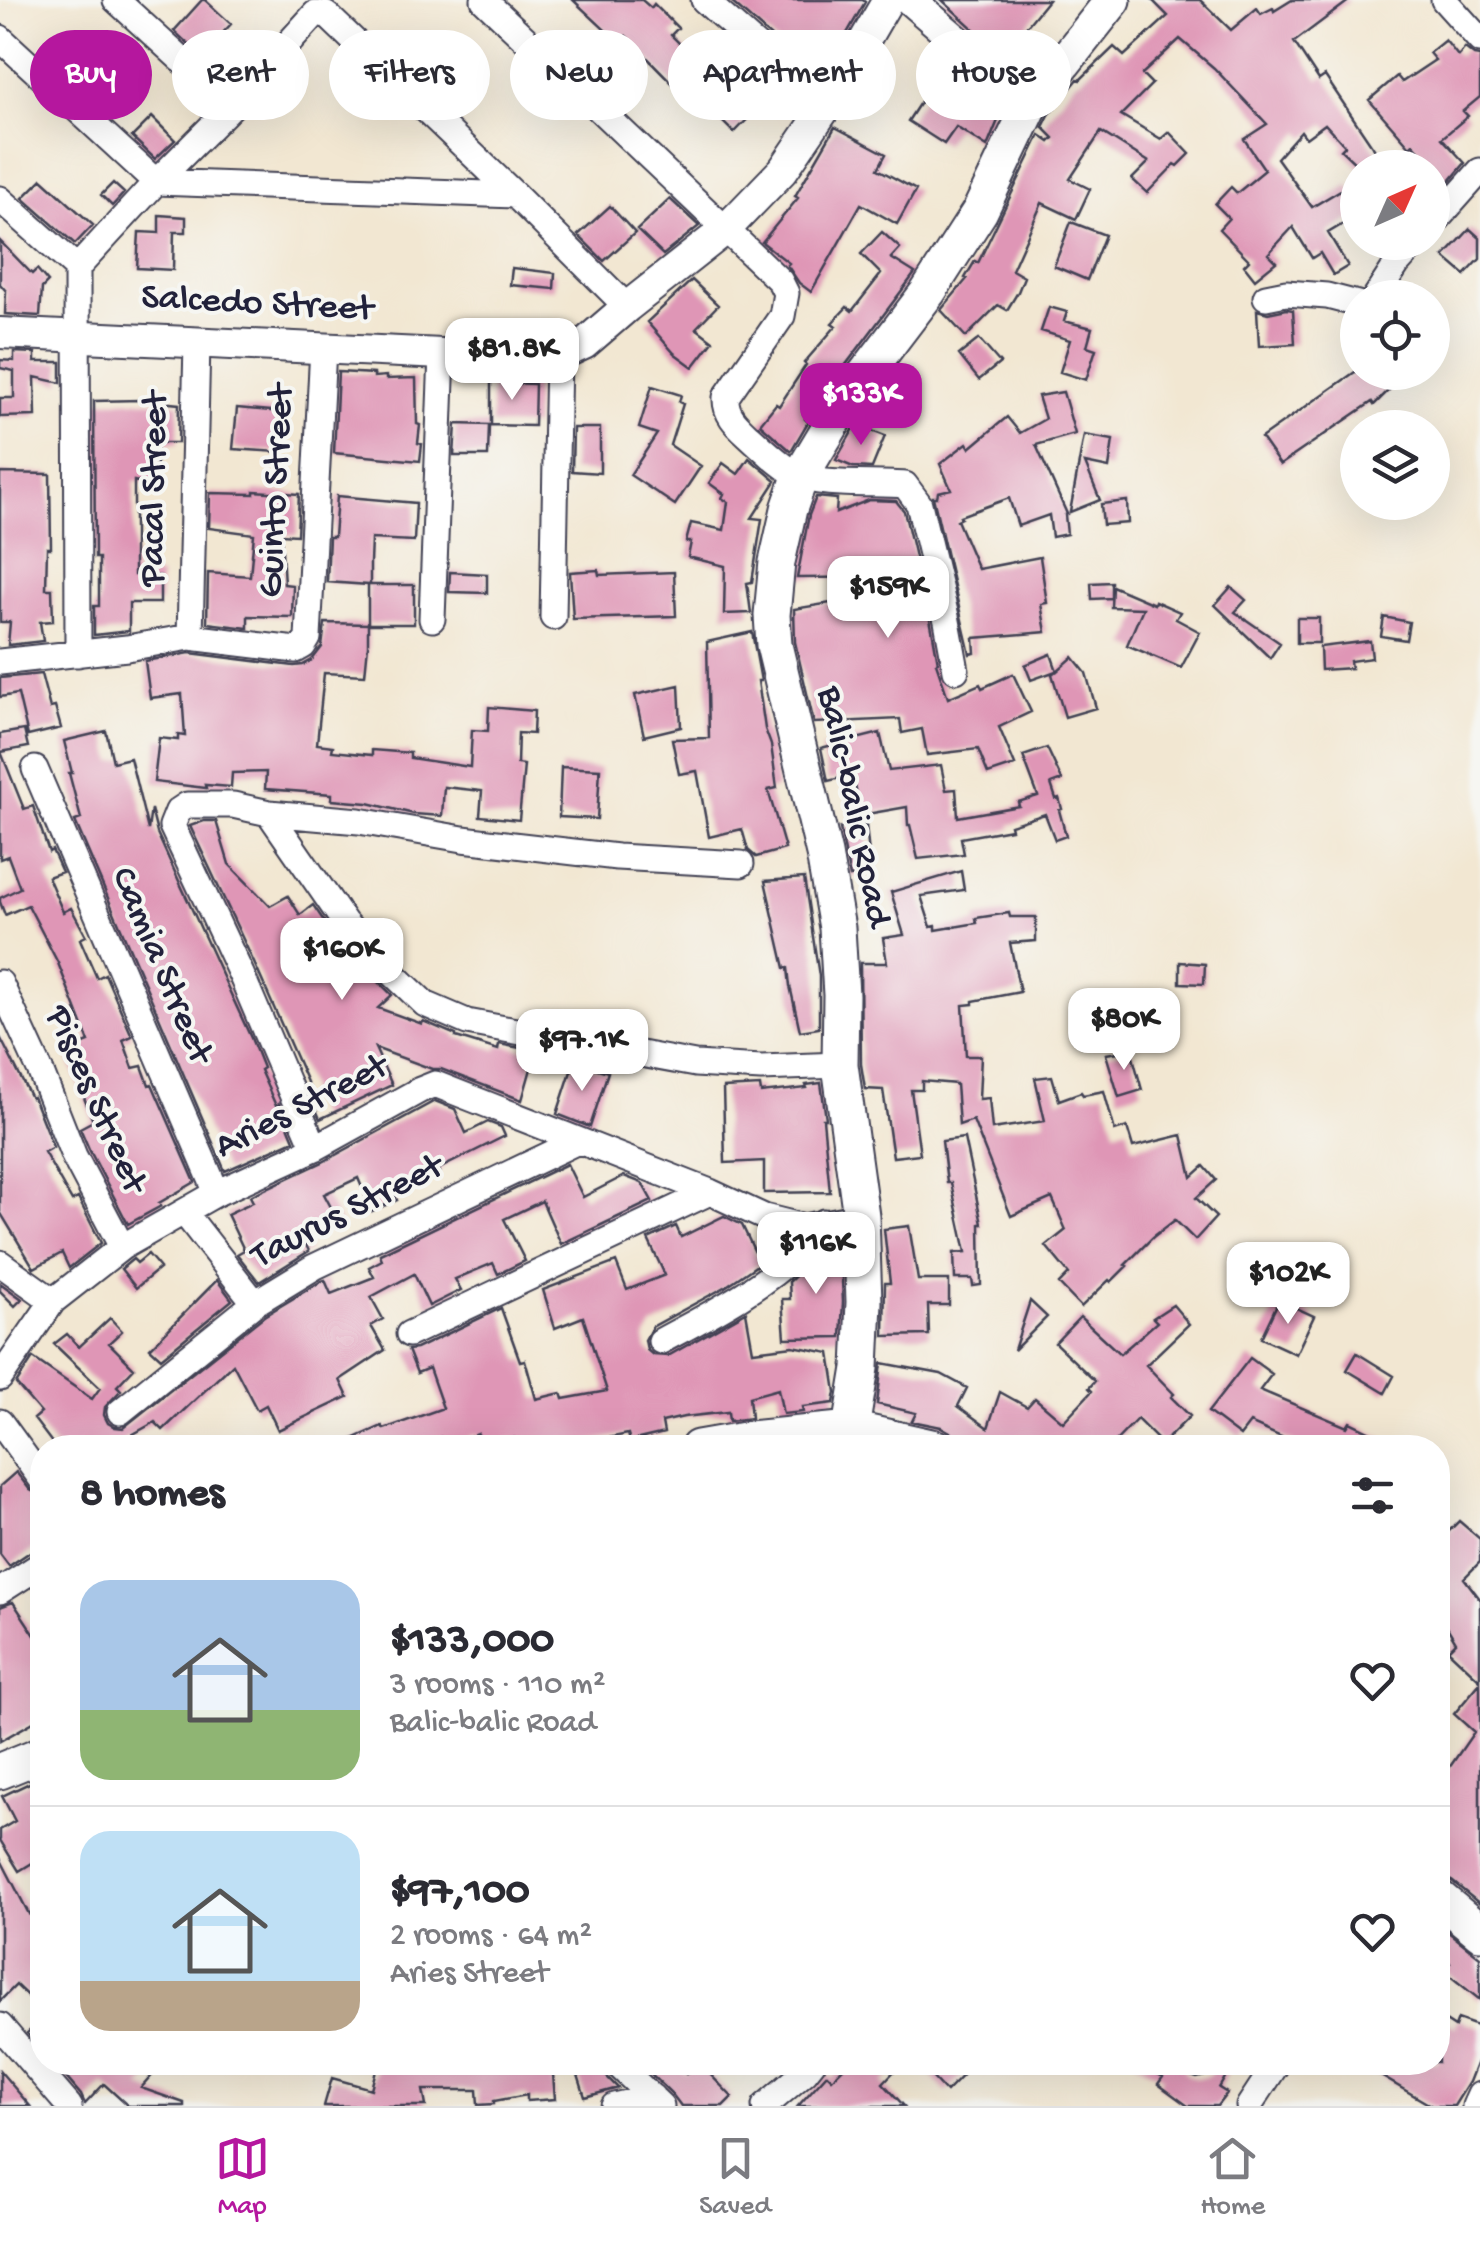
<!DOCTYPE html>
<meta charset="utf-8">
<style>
:root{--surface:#fff;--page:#f7f7f7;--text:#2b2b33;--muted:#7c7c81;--line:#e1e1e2;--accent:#b5179e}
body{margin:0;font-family:"Gochi Hand",sans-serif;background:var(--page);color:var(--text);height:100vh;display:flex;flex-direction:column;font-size:38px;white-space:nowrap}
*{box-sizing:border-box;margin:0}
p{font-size:32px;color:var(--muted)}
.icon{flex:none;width:55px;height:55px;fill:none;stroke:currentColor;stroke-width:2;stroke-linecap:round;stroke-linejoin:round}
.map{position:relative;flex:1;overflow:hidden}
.drawer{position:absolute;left:30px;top:1435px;width:1420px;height:640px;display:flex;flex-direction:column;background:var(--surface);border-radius:40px;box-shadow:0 10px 40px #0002}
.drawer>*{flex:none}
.hud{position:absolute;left:30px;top:30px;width:1420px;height:90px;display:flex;gap:20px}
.needle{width:65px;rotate:45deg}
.buttons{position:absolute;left:1340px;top:150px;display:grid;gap:20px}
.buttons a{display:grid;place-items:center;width:110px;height:110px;border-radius:50%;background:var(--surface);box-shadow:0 10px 40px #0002;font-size:50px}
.price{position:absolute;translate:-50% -85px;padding:0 22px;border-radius:20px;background:#fff;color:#222;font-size:32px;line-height:65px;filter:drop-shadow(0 2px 5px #0008)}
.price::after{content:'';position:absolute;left:50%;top:60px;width:30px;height:22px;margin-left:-15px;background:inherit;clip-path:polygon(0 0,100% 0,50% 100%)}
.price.current{background:var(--accent);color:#fff}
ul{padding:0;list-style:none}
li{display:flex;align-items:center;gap:30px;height:250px;padding:0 50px}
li+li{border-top:2px solid var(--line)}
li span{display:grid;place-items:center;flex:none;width:280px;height:200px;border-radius:30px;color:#555}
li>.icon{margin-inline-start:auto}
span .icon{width:120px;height:120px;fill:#fffc;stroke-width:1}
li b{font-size:42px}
h2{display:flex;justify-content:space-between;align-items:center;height:120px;padding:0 50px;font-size:42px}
.tag{padding:0 35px;border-radius:45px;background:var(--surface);box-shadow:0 10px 40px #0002;font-size:35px;line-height:90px}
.tag.current{background:var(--accent);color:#fff}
.dock{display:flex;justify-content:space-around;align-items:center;height:140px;border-top:2px solid var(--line);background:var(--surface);font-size:28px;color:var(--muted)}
.dock a{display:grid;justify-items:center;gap:5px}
.dock .current{color:var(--accent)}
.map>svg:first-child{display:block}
</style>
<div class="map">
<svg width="1480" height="2106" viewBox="0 0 1480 2106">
<rect width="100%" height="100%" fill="#f6f6f2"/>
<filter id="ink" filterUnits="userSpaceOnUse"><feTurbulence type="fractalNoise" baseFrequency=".01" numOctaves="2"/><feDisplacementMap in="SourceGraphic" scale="20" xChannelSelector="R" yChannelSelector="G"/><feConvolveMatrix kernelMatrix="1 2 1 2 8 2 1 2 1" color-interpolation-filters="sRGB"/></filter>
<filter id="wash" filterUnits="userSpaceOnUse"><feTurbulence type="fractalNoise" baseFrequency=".0048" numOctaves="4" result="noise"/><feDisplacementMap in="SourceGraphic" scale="40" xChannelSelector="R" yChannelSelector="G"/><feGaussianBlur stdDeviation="2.25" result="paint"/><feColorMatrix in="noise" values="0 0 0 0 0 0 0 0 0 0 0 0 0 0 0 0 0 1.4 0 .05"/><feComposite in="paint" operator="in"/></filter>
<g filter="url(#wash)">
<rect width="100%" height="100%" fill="#f2e7d2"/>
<g id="blocks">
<!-- building -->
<path fill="#df96b6" d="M202 0H205L231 24 201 56 174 31Z
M573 0H642L651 8 654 4 678 28 671 35 701 65 703 63 731 88 741 78 765 101 734 133 709 108 705 113 679 90 626 36 620 44Z
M729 0H863L865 2 820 80Z
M942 0H1048L1026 27 1033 33 1014 54 1009 49 1003 56Z
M1152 0H1200L1231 30 1257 8 1261 14 1273 8 1274 11 1292 0H1350L1294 42 1319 80 1325 76 1387 168H1360L1341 150 1345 146 1325 124 1306 138 1301 131 1277 158 1312 207 1349 185 1358 200V215L1328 233 1348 266 1333 275 1320 253 1312 258 1293 227 1268 254 1276 262 1255 279 1244 265 1249 260 1219 229 1229 218 1215 204 1231 187 1237 193 1265 170 1244 139 1267 124 1214 68 1180 39 1142 74 1152 84 1121 115 1161 139 1169 132 1190 154 1178 166 1175 164 1147 193 1132 179 1149 162 1101 132 1070 179 1090 189 1076 219 1042 203 1012 270 1024 277 1018 292 1007 310 998 305 966 337 941 310 967 279 965 278 975 261 978 263 1040 135 1050 142 1054 138 1043 127 1049 115 1078 79 1080 80 1114 47 1124 56 1168 16Z
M1445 40 1458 56 1465 48 1474 55 1480 56V97L1463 111 1468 116 1442 138 1465 163 1449 182 1413 144 1410 147 1369 100 1397 76 1402 82 1435 60 1429 53Z
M940 72 976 95 999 118 987 147 956 127 944 144 908 121Z
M152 117 175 140 155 159 132 137Z
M835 127 886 154 878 169 916 190 897 224 861 204 811 292 799 283 787 265 789 263 762 242 798 198 795 196Z
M42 179 93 225 75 244 23 198Z
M113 183 124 193 112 206 101 195Z
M670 199 699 226 663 255 637 230Z
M610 206 635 233 604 261 578 235Z
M159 215 186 217V232H174L173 270 137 268 139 232 159 233Z
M1071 222 1105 235 1087 280 1054 266Z
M1470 229 1480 238V259L1465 275 1444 257Z
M882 232 900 248 891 258 915 273 805 419 808 422 791 451 760 424 776 404 779 406 806 365 804 363 836 326 832 323 847 307 852 311 881 274 861 254Z
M0 241 32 274 37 269 48 282 42 288 40 316 5 314 6 291 0 284Z
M512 268 555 273 554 289 510 285Z
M692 280 718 305 696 328 713 341 693 367 674 353 647 322Z
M1049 307 1067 312 1064 321 1092 328 1087 346 1096 349 1086 380 1060 372 1070 340 1041 331Z
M1287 309 1293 310 1295 344 1259 346 1257 310 1268 313Z
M979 339 1000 363 979 380 959 355Z
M14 352 35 353V362H61V383L35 377 36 416 0 417V398H14V371L0 368V360L14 361Z
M338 372 374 374V377L386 376V379L416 378 417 424 420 425 418 443 422 444 420 461 334 453Z
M1355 372H1378L1390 389 1374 405 1372 402 1280 465 1261 438Z
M491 377H510V383L535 384 534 426 491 425Z
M652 386 681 395 679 402 683 404 670 445 701 466 675 505 630 475 657 434 639 428Z
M1063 392 1075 434 1036 445 1067 514 1065 515 1067 534 1052 537 1049 515 1018 526 1009 498 960 516 961 518 957 520 978 569 1040 557 1047 603 1041 604 1046 632 974 638 975 653 970 654 933 497H937L938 492 951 489 940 464 967 443 970 448 1007 417 1020 433 1045 419 1038 396Z
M140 400 179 404 178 443H157L156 485 134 481V575L160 576V603H129V631L94 635V606H99V558H95L94 401Z
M237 408 282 412 279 452 233 449Z
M456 424 489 425 488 456H454Z
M856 425 885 436 872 468 853 467 836 460Z
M573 428H600V473L572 471Z
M1084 435 1113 440 1109 468 1085 463 1100 500 1070 512Z
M749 458 776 481 752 518 762 519 752 582 747 583 751 613 724 614 725 566 688 557 691 542H686L691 523 724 530 728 502 722 498 724 494 709 483 723 463 738 474Z
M0 473 50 474 51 548H47L46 589H52L53 621 40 622 43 641 8 645 10 622H0Z
M254 491 299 494 297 535 281 534 284 584 293 585 292 617 248 616V628L207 623 208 573 250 576 254 534 209 528 210 493 254 494Z
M337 496 416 503 414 541 371 539 370 563V585H414V624H368V585L327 582 329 537H334Z
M816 497 837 499 836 513 869 500 896 501 904 511 931 624 938 662 936 663 948 698 980 684 982 688 1013 674 1031 712 999 727 1015 765 988 774 978 749 927 755 922 729 902 733 900 719 814 723 795 642 794 609 904 591 902 577 797 578 809 515Z
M1127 501 1128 523 1103 525 1101 504Z
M598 570 599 575 674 572 676 616 573 619 570 572Z
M450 572 487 574V593L449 592Z
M1111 582V598L1092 599 1091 583Z
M1112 586 1154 604 1155 601 1180 612 1176 619 1200 632 1181 668 1127 645 1143 608 1111 607Z
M1231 587 1246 600 1235 612 1280 643 1270 658 1215 605Z
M1384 617 1409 622 1406 640 1381 636Z
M1297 618H1319V643H1297Z
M325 623 368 624V645L365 675 324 673 317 744 333 746 332 751 372 755V750L410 753V758L470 767 472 730 488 731 489 707 534 711 533 734 518 733 517 764 524 765 519 820 480 816 482 791 444 787 442 816 414 814 368 803 332 800V794L265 789 266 772 232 773 231 787 205 785 206 788 154 782 159 738 178 740V735L185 736 182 694 150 698 145 661 190 653 294 666 303 665 312 660 322 647Z
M752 632 761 681H758L765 729 771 745 777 788 768 790 785 849 756 857 748 850 742 829 709 837 697 771 679 774 672 739 709 738 707 642Z
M1370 641 1372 658 1350 661 1351 668 1321 670 1320 647Z
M1051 654 1057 671 1073 657 1086 673 1096 708 1065 717 1052 674 1056 671 1031 680 1025 665Z
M41 674 50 708 55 707 61 728 28 736 18 694 0 697V678Z
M679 685 681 727 644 736 635 695Z
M24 730 28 747 1 752 24 809 33 806 49 852 52 850 62 872 48 877 63 912 71 908 86 936 80 939 97 978 105 974 132 1036 123 1040 133 1068 142 1066 149 1085 152 1084 195 1182 159 1203 161 1206 128 1224 89 1149 80 1128 93 1121 66 1051 89 1042 58 963 28 905 5 915 0 902V898L20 888 8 856 0 859V734Z
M106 731 113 762 130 758 148 830 151 809 157 833 251 1038 263 1068 260 1070 276 1106 279 1104 294 1140 225 1171 75 821 81 819 69 773H72L64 741Z
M880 733 889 771 941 765 946 790 956 789 958 817 1019 806 1018 802 1038 796 1023 756 1047 748 1062 780 1051 784 1056 799 1059 798 1062 809 1059 810 1066 836 1055 840 1045 814 1010 825 1011 829 961 838 964 854 918 859 910 825H908L907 807 861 815 853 775 828 781 821 748Z
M561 767 600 769 597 819 559 817Z
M204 821H216L229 864 270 906 288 896 300 915 313 905 337 940 333 943 360 974 366 969 392 995 378 1008 422 1024 423 1021 456 1035V1037L498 1050 499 1044 536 1051 522 1100 441 1069H432L375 1048 392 1085 320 1119 308 1090 310 1089 256 967 190 826Z
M866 825 870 864H865L867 874 850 877 840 828Z
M961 871 964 890 921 896 931 927 936 926V930L977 923 976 918 1009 913 1010 917H1036V941L1010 943 1020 992 973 1001V1004L963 1005 966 1056H981L979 1099 989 1098 992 1129 1045 1121 1035 1078 1052 1076 1059 1100 1081 1092 1083 1095 1104 1091 1115 1131 1127 1127 1133 1147 1182 1135 1192 1177 1204 1166 1216 1180 1196 1198 1216 1217 1195 1240 1175 1220 1153 1237 1125 1265 1127 1266 1111 1282 1109 1280 1081 1307 1059 1284 1069 1274 1046 1246 1066 1230 1052 1198 1011 1216 973 1120 959 1125 956 1084 922 1081V1090H911L920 1154 893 1157 883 1090 865 1089 861 1064 860 963H887L883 938 904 935 891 892Z
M804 878 819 976V1028L800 1031 790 986 788 968H785L765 881Z
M1180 962 1205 964 1204 984 1180 983Z
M0 1037 31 1098 33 1097 53 1147 44 1152 72 1201 78 1198 101 1243 69 1268 62 1253 34 1268 0 1212Z
M1131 1050 1142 1090 1119 1097 1106 1054Z
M574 1062 608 1072 590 1127 557 1114Z
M821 1083 826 1119H823L830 1192 764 1193V1161L725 1163 723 1088 760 1086 761 1093 807 1088 806 1085Z
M435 1101 455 1109 466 1133 488 1122 501 1127 505 1136 439 1169 440 1172 393 1191 397 1200 372 1211 358 1178 324 1194 340 1224 303 1239 309 1251 259 1282 237 1254 244 1250 227 1214 253 1202 250 1196 323 1162Z
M964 1138 982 1224H980L981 1285 973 1286 972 1279H955L954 1253 966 1252 951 1183H947L942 1141Z
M567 1164 583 1197 624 1176 642 1183 652 1201 561 1244 542 1201 504 1219 525 1261 498 1274 493 1263 455 1279 461 1290 429 1306 414 1274 371 1297 383 1319 371 1326 385 1350 340 1380 348 1397 278 1430 266 1405 257 1410 233 1364 163 1430 155 1422 121 1441 126 1448H56L34 1419 41 1413 16 1384 33 1358 92 1399 100 1388 54 1344 67 1334 79 1347 110 1318 122 1331 109 1343 134 1368 117 1386 121 1390 105 1407 104 1415 108 1423 115 1427 123 1428 264 1316 322 1281 325 1280 331 1294 374 1277 369 1267 382 1260 380 1254Z
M724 1216 742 1225 760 1263 725 1287 652 1327 645 1340 647 1350 653 1355 668 1356 746 1312 753 1351 793 1346 830 1353 836 1392 834 1403 802 1407 803 1412 783 1414 778 1389 749 1397 751 1418 729 1421 728 1412 684 1417 662 1422 664 1433 630 1441 628 1434 559 1448H517L514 1438 481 1446 478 1434 444 1447 440 1437 410 1448H333L382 1426 384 1429 443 1408 429 1368 417 1373 408 1350 416 1349 501 1308 520 1361 525 1360 536 1399 561 1393 563 1399 607 1391 583 1317 555 1328 543 1290 616 1262 627 1290 665 1275 648 1239 676 1226 681 1237Z
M909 1226 918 1280H949V1305H928L929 1335 884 1336 885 1283H890L884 1229Z
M836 1237H840L843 1302 841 1337 785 1338 782 1299H790L789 1282Z
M148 1254 160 1268 136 1288 121 1269 133 1259 137 1263Z
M217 1280 232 1300 161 1358 150 1348Z
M0 1283 22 1299 15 1306 0 1291Z
M1279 1300 1314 1316 1296 1354 1261 1338Z
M1030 1301 1047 1317 1014 1350Z
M1173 1305 1189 1324 1146 1365 1174 1394 1171 1397 1190 1416 1162 1444 1137 1419 1109 1448H961L957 1445 950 1432 941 1427 912 1421 916 1413 877 1404 882 1363 941 1374 967 1388 958 1406 988 1428 1000 1392 1027 1407 1035 1398 1063 1422 1092 1391 1089 1388 1095 1381 1055 1343 1080 1317 1120 1354 1157 1322 1153 1318Z
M1357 1353 1394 1376 1385 1393 1347 1370Z
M1250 1358 1272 1374 1260 1390 1347 1427 1350 1422 1404 1448H1306L1250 1423 1240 1436 1208 1412Z
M16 1472 30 1490 42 1496V1548L33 1550 9 1566 0 1554V1486Z
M1459 1521 1480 1539V1562L1464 1578 1480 1599V1680L1448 1650 1456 1642 1438 1612V1542Z
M13 1602 42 1646V1717L0 1741V1607Z
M1480 1683V1904L1452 1881 1438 1876V1784L1474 1732 1454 1714Z
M42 1777V1857L19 1871 0 1840V1830L15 1821 2 1796Z
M0 1858 29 1914 42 1900V1958L29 1973 42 1987V2010L16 1985 0 2001Z
M1438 1924 1480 1957V2000L1444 1971 1450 1963 1438 1954Z
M1438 2016 1455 2027 1458 2019 1480 2027V2054L1469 2082 1454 2106H1432L1357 2062H1438Z
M42 2020V2050L27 2033Z
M53 2062H164L141 2088 184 2103V2106H128L104 2084 85 2104 81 2095Z
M378 2062H552L555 2099 527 2101V2095L494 2101V2104L478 2105 477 2090H423L426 2106H324L332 2078 371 2089Z
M574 2062H599L603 2073 618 2088 585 2097Z
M639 2062H673L686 2074 698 2062 732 2097 723 2106H681L672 2094Z
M849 2062H903L883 2083 904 2106H798L827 2074 832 2079Z
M918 2062H975L946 2092Z
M1135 2062H1181L1183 2069 1188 2075 1197 2078 1209 2075 1214 2069 1216 2062H1234L1219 2088 1227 2093 1217 2106H1188L1158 2084 1163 2077Z
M0 2071 30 2106H0Z"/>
</g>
</g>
<g filter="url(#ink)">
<use href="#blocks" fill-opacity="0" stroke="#414052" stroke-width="2.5"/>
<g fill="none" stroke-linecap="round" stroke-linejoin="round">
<!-- minor casing -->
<g stroke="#414052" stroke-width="29">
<path id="minor" d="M116 0 232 106
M484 0 780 281 786 293 782 316 726 397C725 414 736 424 748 435 763 449 779 464 797 475 818 487 878 482 905 485L919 504 947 621 956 670
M704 0 826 107
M1444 0 1480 40
M0 38 156 182 515 195
M0 199 77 268
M1432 225 1480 171
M1266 297 1286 293 1327 296 1358 304
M1375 298 1397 264 1417 242
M553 617 558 356
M432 619 442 354
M190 637 197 343
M78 654 77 268 156 182 232 106 315 14H325L329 17 515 195 627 307
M0 662 127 648 190 637 296 650 303 646 308 638 323 348
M35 769 217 1193
M269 813 345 923 384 965 425 1004 467 1022 695 1064 761 1068 840 1065
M0 983 40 1070 74 1156 122 1247
M315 1148 241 974 172 826 178 811 187 805H233L269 813 359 821 463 839 617 857 741 864
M184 1212 255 1303
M0 1263 53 1301
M409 1334 710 1192
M661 1341C709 1315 759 1290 799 1252 808 1244 816 1232 824 1222
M0 1378 53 1301 122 1247 217 1193 315 1148 420 1090 435 1084 710 1192 764 1217 804 1227 861 1216
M120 1412 255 1303 314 1267 578 1141
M0 1422 42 1480
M0 1591 42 1564
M0 2026 69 2106
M615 2062 661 2106
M1197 2062H1200
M614 2106 652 2097
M765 2106 805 2072 813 2062
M1249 2106 1278 2062
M1475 2106 1480 2095"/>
</g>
<!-- tertiary casing -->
<g stroke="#414052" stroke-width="34">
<path id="tertiary" d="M910 0 1031 104
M0 333 442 354 558 356 584 344 627 307 726 229 783 170 826 107 888 0"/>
</g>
<!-- secondary casing -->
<g stroke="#414052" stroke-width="39">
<path id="secondary" d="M851 1429 861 1368 864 1302 861 1216 840 1065 841 995 837 928 824 854 774 645 772 615 777 562 789 509 800 477 848 397 928 292 980 211 1031 104 1113 0
M698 1448 750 1439 851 1429 936 1448
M0 1771 42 1754
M1438 1897 1480 1932"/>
</g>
<!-- minor -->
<use href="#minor" stroke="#fff" stroke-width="25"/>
<!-- tertiary -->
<use href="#tertiary" stroke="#fff" stroke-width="30"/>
<!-- secondary -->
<use href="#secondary" stroke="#fff" stroke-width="35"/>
</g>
</g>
<g text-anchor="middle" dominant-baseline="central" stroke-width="8" stroke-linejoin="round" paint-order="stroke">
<!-- street labels -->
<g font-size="38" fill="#22223b" stroke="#f6f6f2">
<text transform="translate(257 305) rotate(3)">Salcedo Street</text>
<text transform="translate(156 489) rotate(-89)">Pacal Street</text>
<text transform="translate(278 491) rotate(-87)">Guinto Street</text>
<text transform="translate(852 807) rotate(78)">Balic-balic Road</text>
<text transform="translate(160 966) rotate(67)">Camia Street</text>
<text transform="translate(94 1100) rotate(66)">Pisces Street</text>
<text transform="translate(302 1108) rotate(-27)">Aries Street</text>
<text transform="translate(348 1213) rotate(-27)">Taurus Street</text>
</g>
</g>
</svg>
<div class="buttons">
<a><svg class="needle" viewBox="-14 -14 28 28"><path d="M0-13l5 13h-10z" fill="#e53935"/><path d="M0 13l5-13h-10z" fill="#7c7c81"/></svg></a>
<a><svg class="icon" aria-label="locate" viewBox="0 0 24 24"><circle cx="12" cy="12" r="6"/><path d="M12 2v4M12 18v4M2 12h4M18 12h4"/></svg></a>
<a><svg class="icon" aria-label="layers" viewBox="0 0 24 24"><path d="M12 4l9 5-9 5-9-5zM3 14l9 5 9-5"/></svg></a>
</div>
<b class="price" style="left:512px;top:403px">$81.8K</b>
<b class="price current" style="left:861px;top:448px">$133K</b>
<b class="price" style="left:888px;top:641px">$159K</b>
<b class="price" style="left:342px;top:1003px">$160K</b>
<b class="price" style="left:1124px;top:1073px">$80K</b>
<b class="price" style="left:582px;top:1094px">$97.1K</b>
<b class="price" style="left:816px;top:1297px">$116K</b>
<b class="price" style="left:1288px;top:1327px">$102K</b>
<div class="hud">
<a class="tag current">Buy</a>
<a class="tag">Rent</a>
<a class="tag">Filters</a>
<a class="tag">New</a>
<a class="tag">Apartment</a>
<a class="tag">House</a>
</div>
<section class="drawer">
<h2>8 homes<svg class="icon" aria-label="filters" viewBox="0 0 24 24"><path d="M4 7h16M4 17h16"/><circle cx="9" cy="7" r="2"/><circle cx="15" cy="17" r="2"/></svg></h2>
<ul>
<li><span style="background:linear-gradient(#a9c7e8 65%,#8fb573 0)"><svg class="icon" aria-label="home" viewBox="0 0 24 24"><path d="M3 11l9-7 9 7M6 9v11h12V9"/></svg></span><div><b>$133,000</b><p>3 rooms · 110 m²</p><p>Balic-balic Road</p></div><svg class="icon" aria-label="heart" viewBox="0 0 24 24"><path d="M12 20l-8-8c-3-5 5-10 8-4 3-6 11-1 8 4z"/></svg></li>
<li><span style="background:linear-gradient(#bfe0f5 75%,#b9a48a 0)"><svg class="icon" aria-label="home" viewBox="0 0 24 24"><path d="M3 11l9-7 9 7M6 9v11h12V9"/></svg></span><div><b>$97,100</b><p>2 rooms · 64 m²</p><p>Aries Street</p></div><svg class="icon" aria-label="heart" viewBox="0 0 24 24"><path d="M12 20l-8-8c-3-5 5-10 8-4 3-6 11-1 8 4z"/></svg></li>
</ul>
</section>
</div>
<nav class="dock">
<a class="current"><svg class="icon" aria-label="map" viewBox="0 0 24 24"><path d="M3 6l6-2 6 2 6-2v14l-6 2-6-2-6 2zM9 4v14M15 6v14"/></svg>Map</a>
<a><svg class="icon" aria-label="saved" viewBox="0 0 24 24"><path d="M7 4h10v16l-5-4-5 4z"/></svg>Saved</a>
<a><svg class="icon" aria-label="home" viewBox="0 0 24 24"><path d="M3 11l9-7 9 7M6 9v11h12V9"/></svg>Home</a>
</nav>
